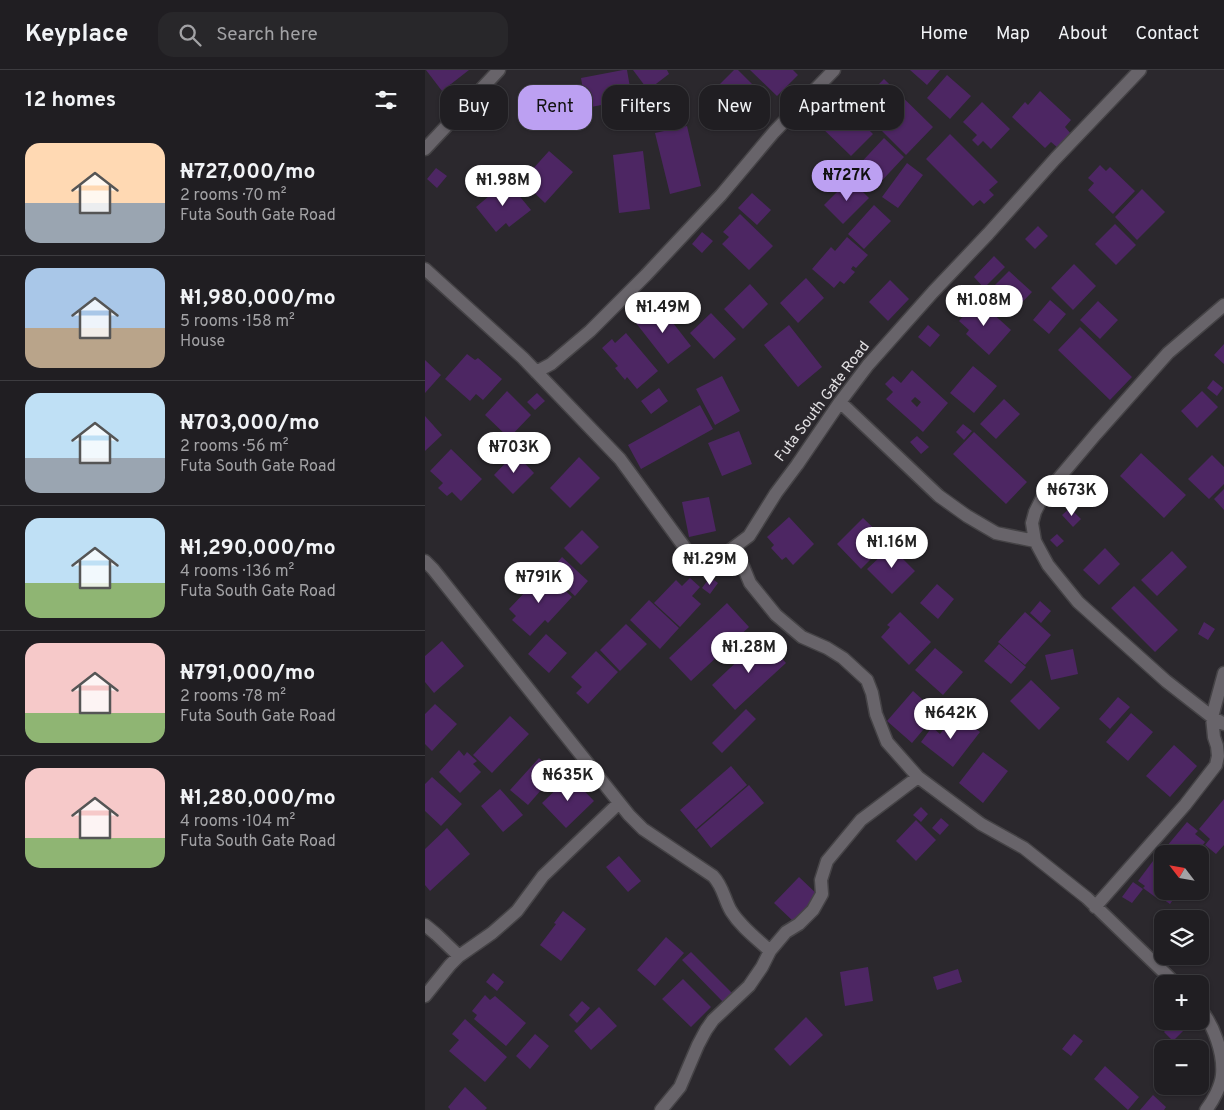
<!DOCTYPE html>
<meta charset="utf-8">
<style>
:root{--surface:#201e22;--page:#28272a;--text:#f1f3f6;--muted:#a2a2a5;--line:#3d3c40;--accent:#bca0f2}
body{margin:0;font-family:Overpass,sans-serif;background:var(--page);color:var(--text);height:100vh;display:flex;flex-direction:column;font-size:19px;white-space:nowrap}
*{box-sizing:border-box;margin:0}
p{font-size:16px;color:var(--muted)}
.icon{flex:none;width:28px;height:28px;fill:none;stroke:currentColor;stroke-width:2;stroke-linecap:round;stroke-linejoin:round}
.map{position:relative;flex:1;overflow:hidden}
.sheet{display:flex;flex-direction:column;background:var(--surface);width:425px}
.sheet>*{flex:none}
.guide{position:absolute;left:15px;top:15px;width:475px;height:45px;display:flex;gap:10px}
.needle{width:32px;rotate:301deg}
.fabs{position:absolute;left:729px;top:775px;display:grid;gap:10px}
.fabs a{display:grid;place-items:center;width:55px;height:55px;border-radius:10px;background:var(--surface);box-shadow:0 1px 4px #0004,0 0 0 1px var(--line);font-size:25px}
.price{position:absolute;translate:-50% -42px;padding:0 11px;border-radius:18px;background:#fff;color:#222;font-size:16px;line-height:32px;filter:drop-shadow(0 1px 2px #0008)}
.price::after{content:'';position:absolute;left:50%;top:30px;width:15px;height:11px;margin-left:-8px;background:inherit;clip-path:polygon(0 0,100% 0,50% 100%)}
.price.selected{background:var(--accent);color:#111}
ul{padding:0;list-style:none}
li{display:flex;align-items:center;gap:15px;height:125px;padding:0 25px}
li+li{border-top:1px solid var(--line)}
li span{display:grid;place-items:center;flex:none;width:140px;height:100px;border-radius:15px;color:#555}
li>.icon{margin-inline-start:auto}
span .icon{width:60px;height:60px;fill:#fffc;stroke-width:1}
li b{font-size:21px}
h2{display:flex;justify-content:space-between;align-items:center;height:60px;padding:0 25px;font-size:21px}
.tag{padding:0 18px;border-radius:15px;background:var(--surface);box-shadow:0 1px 4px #0004,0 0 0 1px var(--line);font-size:18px;line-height:45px}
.tag.selected{background:var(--accent);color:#111}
header{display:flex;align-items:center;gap:30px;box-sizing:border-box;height:70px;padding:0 25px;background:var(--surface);border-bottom:1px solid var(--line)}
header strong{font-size:24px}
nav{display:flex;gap:28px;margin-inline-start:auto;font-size:18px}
.search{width:350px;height:45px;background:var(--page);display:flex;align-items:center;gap:12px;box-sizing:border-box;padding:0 18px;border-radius:15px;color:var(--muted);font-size:19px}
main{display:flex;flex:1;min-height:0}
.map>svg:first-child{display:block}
</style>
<header>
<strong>Keyplace</strong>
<div class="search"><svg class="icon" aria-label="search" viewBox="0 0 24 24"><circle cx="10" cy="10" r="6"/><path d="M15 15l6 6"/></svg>Search here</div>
<nav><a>Home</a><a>Map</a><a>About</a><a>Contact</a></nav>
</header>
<main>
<section class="sheet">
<h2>12 homes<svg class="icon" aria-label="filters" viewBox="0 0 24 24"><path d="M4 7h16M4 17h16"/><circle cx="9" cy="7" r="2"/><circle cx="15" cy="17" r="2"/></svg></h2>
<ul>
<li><span style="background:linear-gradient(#ffd9b3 60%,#9aa5b1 0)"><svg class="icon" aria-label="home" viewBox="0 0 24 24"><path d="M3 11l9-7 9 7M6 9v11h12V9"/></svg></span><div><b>₦727,000/mo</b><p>2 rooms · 70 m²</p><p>Futa South Gate Road</p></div></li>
<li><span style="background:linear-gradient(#a9c7e8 60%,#b9a48a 0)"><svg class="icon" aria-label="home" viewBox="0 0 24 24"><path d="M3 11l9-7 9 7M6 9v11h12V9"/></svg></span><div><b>₦1,980,000/mo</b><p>5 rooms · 158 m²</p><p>House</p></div></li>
<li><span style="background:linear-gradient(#bfe0f5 65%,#9aa5b1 0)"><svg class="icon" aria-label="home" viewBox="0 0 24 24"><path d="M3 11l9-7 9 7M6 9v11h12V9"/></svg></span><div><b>₦703,000/mo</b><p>2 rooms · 56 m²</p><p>Futa South Gate Road</p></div></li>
<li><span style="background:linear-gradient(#bfe0f5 65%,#8fb573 0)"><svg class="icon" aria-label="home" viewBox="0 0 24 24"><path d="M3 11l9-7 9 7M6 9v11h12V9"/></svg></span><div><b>₦1,290,000/mo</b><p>4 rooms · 136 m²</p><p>Futa South Gate Road</p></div></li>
<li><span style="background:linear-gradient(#f6c9c9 70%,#8fb573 0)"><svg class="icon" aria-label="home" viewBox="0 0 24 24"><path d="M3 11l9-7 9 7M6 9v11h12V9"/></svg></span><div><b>₦791,000/mo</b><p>2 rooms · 78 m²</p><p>Futa South Gate Road</p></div></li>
<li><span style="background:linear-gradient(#f6c9c9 70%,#8fb573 0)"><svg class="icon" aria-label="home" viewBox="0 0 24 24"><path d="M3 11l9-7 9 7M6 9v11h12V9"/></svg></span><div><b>₦1,280,000/mo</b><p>4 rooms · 104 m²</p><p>Futa South Gate Road</p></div></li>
</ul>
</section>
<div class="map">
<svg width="799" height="1040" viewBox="0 0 799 1040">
<rect width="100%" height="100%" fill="#2b282d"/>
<!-- building -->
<path fill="#4d2663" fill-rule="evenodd" d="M1 0H44L17 21Z
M198 0H202L207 29 161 38 156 8Z
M208 0H242L244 4 223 20Z
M309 0H313L343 30 317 55 286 23Z
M325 0H368L373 5 352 26Z
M485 0H515L502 15Z
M522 5 546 26 525 49 502 28Z
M459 9 508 57 481 85 432 36 440 28 435 22 443 15 448 20Z
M615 21 646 50 640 57 646 64 633 78 626 72 620 78 587 47 600 32 603 35Z
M414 31 448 64 426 86 392 53Z
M557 32 585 59 566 79 558 71 553 76 547 70 552 65 538 52Z
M262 56 276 116 245 124 230 63Z
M525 64 573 112 564 120 569 125 559 134 555 130 548 136 501 89Z
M459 68 479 87 450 118 430 99Z
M124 81 148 102 120 133 97 111Z
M218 81 225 139 194 143 188 85Z
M482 93 498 105 473 138 457 127Z
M675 95 681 101 685 97 710 121 688 144 663 120 669 113 663 108Z
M11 98 22 106 12 118 2 109Z
M425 109 444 128 418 154 399 135Z
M82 111 106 140 84 157 81 153 71 162 51 137Z
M717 119 740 142 712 170 690 147Z
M327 123 346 140 332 155 313 138Z
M449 135 466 151 439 179 423 164Z
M315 144 348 176 324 200 297 174 304 167 298 162Z
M690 154 711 175 691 195 670 174Z
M613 156 623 166 610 179 600 169Z
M277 162 288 171 277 183 267 174Z
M422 167 443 185 431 198 428 196 426 199 430 202 419 214 415 211 409 218 387 199 406 177 410 181Z
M569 186 580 197 559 218 549 207Z
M649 194 671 216 648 240 626 218Z
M584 201 607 222 583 247 560 225Z
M381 208 399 228 373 253 355 233Z
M465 210 484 229 463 251 444 232Z
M325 214 343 234 318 259 299 239Z
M553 230 586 260 564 285 541 264 544 260 534 251Z
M625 230 641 244 624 264 608 250Z
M673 231 693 250 675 269 655 250Z
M234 235 266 276 243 294 211 253Z
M286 243 311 269 289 289 265 263Z
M364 255 397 297 373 317 339 275Z
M503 255 515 265 505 277 493 267Z
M655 257 707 307 685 330 633 280Z
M201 263 233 301 212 319 202 307 200 310 190 298 193 296 177 278 187 269 190 273Z
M799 274V294L789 285Z
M42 284 50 290 53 288 77 309 58 330 51 324 45 331 20 309Z
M0 290 16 305 0 323Z
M548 296 572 316 549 343 525 323Z
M487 300 523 333 498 362 461 329 468 322 460 314 468 306 476 313ZM490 327 496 332 492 337 486 331Z
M297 306 315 341 290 355 271 319Z
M788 310 798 318 792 326 782 318Z
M234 318 243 331 226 344 216 331Z
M82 321 106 345 84 368 60 345Z
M777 321 793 337 772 358 756 341Z
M112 323 120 331 110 340 102 332Z
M579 329 595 344 571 369 555 354Z
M275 335 288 359 216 399 203 375Z
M0 346 17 365 0 381Z
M538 354 547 361 539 370 531 362Z
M314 361 327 394 297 406 283 373Z
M549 362 602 412 581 434 528 384Z
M492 366 504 377 496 384 485 372Z
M26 379 57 409 36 431 27 422 22 426 13 418 18 413 5 401Z
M90 383 109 403 88 424 69 405Z
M716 383 761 425 739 448 695 406Z
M787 385 799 397V414L784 429 763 409Z
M154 387 175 408 145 438 125 418Z
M799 419V440L789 429Z
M284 427 291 461 264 467 257 432Z
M645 438 656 449 648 457 637 445Z
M364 447 389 474 368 495 361 487 357 490 346 478 349 475 342 467Z
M438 448 463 472 436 499 412 474Z
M157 460 174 477 156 495 139 478Z
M632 464 639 471 632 477 625 470Z
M471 472 481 482 476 487 490 501 467 524 442 499Z
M680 478 695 494 674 515 658 500Z
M747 481 762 497 732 526 716 510Z
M137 487 163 511 150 526 124 502Z
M118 503 132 516 133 514 147 527 123 553 120 550 105 566 87 550 91 546 84 539Z
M285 507 293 513 285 524 277 518Z
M265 508 275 517 267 526 276 534 255 557 229 533 251 510 257 516Z
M512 514 529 529 513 549 495 533Z
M709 516 753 560 730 582 686 538Z
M224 530 254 558 235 579 205 550Z
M615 531 626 541 616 553 605 543Z
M302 533 324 557 266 611 244 588Z
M475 542 506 572 484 595 456 567 465 557 462 555Z
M600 542 626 565 600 595 573 572Z
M779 552 790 559 783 570 773 564Z
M201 554 222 574 195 601 175 580Z
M121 564 142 583 124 603 103 584Z
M338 567 361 593 310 640 287 615Z
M17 571 39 596 9 623 0 612V586Z
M574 574 601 597 586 614 559 591Z
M510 578 538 602 518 625 490 600Z
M648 579 653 604 626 610 620 585Z
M171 581 193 602 163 634 151 623 157 617 146 607Z
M606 610 635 638 614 660 585 631Z
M488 621 508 639 505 643 509 647 487 673 462 651Z
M693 627 705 637 685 659 674 649Z
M10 634 32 654 7 681 0 674V644Z
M321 639 331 649 297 683 287 673Z
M706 643 728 662 703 691 681 672Z
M531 644 555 662 528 697 496 672 507 657 515 664Z
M85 646 104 664 67 703 48 685Z
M749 675 772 696 745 727 721 706Z
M34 680 39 686 42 682 52 691 48 694 56 702 35 723 14 702Z
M558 682 583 701 558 733 534 713Z
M114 688 131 703 103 735 85 720Z
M306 696 322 715 271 759 255 740Z
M145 706 169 731 141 758 117 733Z
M7 707 37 734 16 756 0 741V714Z
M324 715 339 733 286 778 272 760Z
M75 719 98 745 78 762 56 736Z
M799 729V775L791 784 780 775 785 769 774 759Z
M496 737 503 744 496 752 488 745Z
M516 748 524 755 515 765 507 758Z
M491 750 511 770 491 791 471 771Z
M762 752 773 761 770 764 780 772 771 784H752L742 776Z
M22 758 45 784 5 821 0 815V779Z
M734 783 738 786V821H754L745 834 735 827 733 829 718 818 720 816 713 811Z
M194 786 216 811 203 822 181 797Z
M374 807 394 826 369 852 349 833Z
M708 812 718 819 707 833 697 827Z
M138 841 161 859 136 891 115 875 131 854 129 853Z
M241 867 259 883 230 916 212 900Z
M266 882 308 924 299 933 257 890Z
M443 897 448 931 420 936 415 902Z
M533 899 537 912 512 920 508 907Z
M68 903 79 912 72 921 61 912Z
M258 909 286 937 266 957 237 929Z
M60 925 65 930 70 926 101 953 81 976 49 949 52 945 47 941Z
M157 931 165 938 152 953 144 945Z
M174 937 192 956 166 980 149 961Z
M381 947 398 965 365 996 349 979Z
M40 949 82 987 60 1012 24 981 34 970 27 964Z
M749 951 759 960 748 971 739 962Z
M110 964 124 976 105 999 91 986Z
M649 964 658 971 646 986 637 979Z
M680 996 714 1027 703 1040 669 1009Z
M40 1017 62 1038 60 1040H25V1039L23 1037Z
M728 1025 741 1037 739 1040H715Z"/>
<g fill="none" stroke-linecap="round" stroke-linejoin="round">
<!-- minor casing -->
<g stroke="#454346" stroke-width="15">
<path id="minor" d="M0 79 74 0
M0 199 98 288 195 389 263 482 273 488 294 486 304 481 324 466 351 423 372 395 415 332 443 295 508 222 563 164 630 89 715 0
M799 235 743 283 671 364 617 428 610 442 607 453 610 471 623 495 653 532 741 611 787 647 799 654
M111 302 126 294 165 261 221 205 296 125 349 62 409 0
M415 332 514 426 542 446 571 463 610 471
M304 481 318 496 325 513 351 545 377 567 402 578 418 588 442 610 447 623 451 644 462 672 493 707 556 754 599 778 662 828 751 914
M0 491 8 499 204 745 218 759 288 806C298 816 299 829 306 841 316 857 331 868 345 881L337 897 324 916 288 950 281 960 273 975 255 1017 236 1040
M670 837 760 735 791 695 793 686 792 676 789 667 787 647 799 603
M0 855 11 864 34 886 67 863 92 841 118 806 194 733
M345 881 361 862 374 854 388 840 397 824 396 810 402 791 436 750 493 707
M0 926 25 895 34 886
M775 939C789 955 799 984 797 1005 796 1016 788 1031 781 1040"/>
</g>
<!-- minor -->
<use href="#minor" stroke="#68646a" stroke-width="12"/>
</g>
<g text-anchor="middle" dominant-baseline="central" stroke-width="5" stroke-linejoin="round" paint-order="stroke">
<!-- street labels -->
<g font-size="15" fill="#e2e0e3" stroke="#2b282d">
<text transform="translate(398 332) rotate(-53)">Futa South Gate Road</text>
</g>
</g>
</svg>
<div class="fabs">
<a><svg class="needle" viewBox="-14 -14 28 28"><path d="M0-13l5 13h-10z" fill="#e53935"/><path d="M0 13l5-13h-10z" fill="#a2a2a5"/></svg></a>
<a><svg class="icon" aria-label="layers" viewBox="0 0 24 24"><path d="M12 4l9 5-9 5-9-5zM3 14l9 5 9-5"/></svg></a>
<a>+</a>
<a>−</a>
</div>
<b class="price selected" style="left:422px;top:132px">₦727K</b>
<b class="price" style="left:78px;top:137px">₦1.98M</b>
<b class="price" style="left:559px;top:257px">₦1.08M</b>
<b class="price" style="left:238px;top:264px">₦1.49M</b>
<b class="price" style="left:89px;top:404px">₦703K</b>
<b class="price" style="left:647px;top:447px">₦673K</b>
<b class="price" style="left:467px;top:499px">₦1.16M</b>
<b class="price" style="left:285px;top:516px">₦1.29M</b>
<b class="price" style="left:114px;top:534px">₦791K</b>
<b class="price" style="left:324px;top:604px">₦1.28M</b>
<b class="price" style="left:526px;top:670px">₦642K</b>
<b class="price" style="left:143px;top:732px">₦635K</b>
<div class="guide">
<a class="tag">Buy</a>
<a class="tag selected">Rent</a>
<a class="tag">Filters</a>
<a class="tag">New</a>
<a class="tag">Apartment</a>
</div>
</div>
</main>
